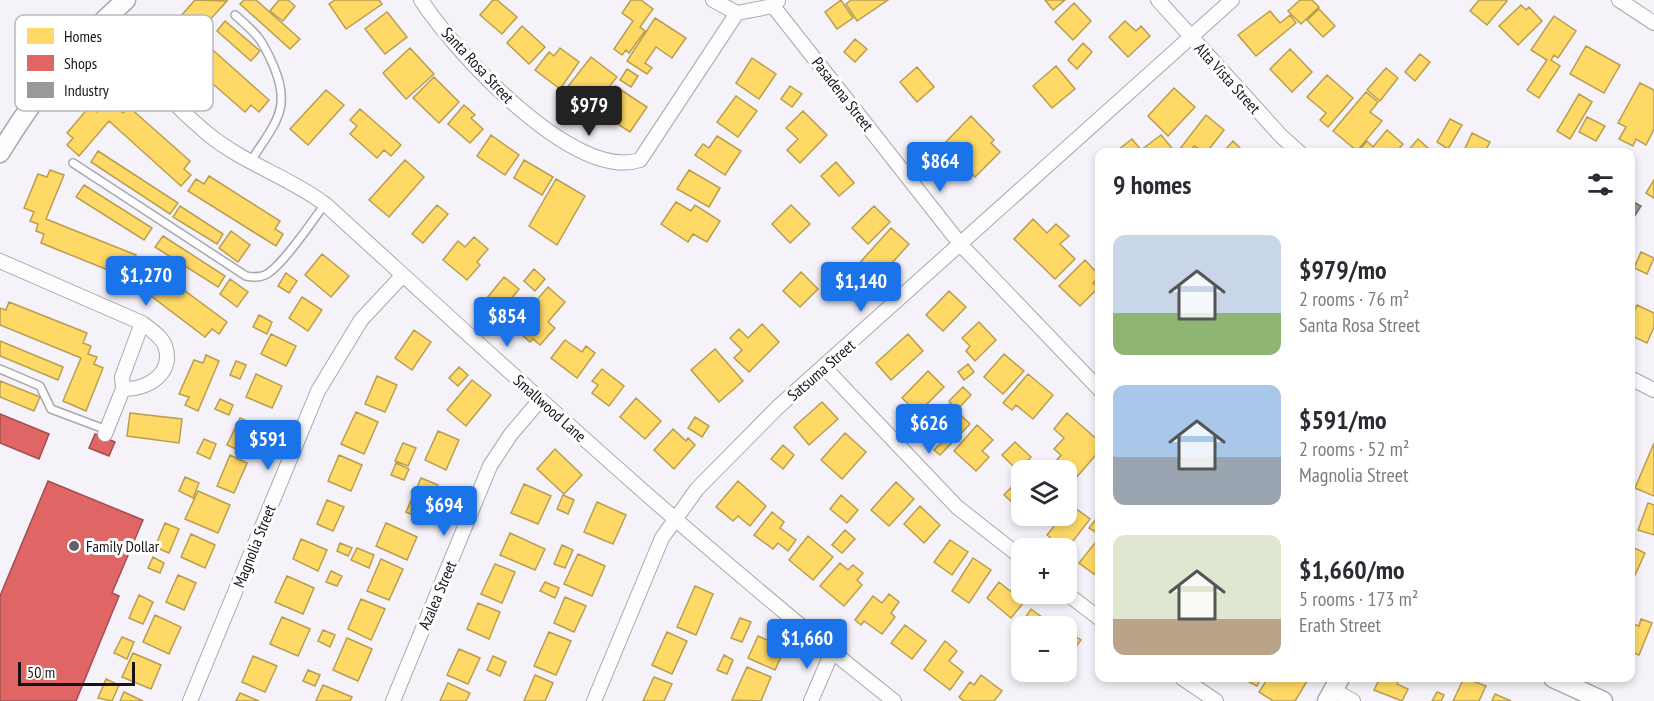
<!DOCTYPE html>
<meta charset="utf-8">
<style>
:root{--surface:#fff;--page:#f7f7f7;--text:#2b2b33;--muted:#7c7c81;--accent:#1a73e8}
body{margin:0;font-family:"PT Sans Narrow",sans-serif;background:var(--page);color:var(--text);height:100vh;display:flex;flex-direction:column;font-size:22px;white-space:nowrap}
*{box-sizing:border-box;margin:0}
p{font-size:20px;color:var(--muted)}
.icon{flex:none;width:33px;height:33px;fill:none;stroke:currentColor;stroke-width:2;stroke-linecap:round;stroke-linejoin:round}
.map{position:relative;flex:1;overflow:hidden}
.side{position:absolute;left:1095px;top:148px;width:540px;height:534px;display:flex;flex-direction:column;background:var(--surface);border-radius:12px;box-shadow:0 3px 9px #0003}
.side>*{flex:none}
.fabs{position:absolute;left:1011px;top:460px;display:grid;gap:12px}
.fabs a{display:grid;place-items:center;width:66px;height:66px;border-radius:12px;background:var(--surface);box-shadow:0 3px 9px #0003;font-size:30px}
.scale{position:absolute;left:18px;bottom:15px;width:117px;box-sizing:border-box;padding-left:6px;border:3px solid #161418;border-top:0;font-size:16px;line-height:21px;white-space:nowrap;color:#161418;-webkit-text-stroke:4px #fff;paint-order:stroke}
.price{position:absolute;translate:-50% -51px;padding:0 14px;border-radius:6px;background:var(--accent);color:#fff;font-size:20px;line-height:39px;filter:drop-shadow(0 2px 3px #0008)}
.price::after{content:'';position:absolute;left:50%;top:36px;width:18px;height:14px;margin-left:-9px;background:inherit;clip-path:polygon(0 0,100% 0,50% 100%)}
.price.on{background:#222;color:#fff}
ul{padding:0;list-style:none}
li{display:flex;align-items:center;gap:18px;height:150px;padding:0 18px}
li span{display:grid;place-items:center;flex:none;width:168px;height:120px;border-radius:12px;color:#555}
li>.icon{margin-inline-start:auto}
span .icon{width:72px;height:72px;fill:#fffc;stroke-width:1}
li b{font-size:26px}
h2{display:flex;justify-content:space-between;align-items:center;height:72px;padding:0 18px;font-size:26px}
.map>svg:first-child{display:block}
</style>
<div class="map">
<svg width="1654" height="701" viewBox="0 0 1654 701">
<rect width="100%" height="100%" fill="#f5f2f9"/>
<!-- homes -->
<path fill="#ffd966" stroke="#b99e4f" stroke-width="1.5" d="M195 0 227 1 196 35 269 100 259 112 251 105 245 112 181 56 188 48 182 43 188 36 181 30 187 23 180 17Z
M244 0H256L300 39 290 49 240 4Z
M279 0H288L295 6 283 21 270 11Z
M335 0H379L382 4 346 29 329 4Z
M493 0H497L517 17 502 34 480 15Z
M631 0H641L653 9 640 27 645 31 629 53 626 50 622 55 614 49 633 21 622 13Z
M841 0 853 18 837 29 825 12Z
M851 0H888L857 21 846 4Z
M1045 0H1065L1053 10Z
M1300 0H1312L1319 7 1301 24 1288 11Z
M1479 0H1505L1507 1 1487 25 1470 11Z
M1074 3 1091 21 1073 40 1055 22Z
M1521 5 1526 10 1529 7 1542 21 1518 45 1499 26Z
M1319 9 1335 26 1323 37 1307 20Z
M1270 11 1280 23 1290 15 1296 23 1256 56 1238 35Z
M387 12 407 37 385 54 365 29Z
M1554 16 1576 31 1558 58 1554 55 1551 60 1560 66 1539 98 1527 90 1547 60 1531 50Z
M655 18 686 38 672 58 656 47 645 63 652 68 647 74 627 61Z
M225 21 260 51 251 61 217 31Z
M1125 21 1136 31 1141 26 1150 36 1128 57 1109 37Z
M522 26 545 47 529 64 507 43Z
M855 39 867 49 855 62 844 52Z
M1083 43 1092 52 1077 69 1068 60Z
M1586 46 1620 65 1604 93 1570 74Z
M410 48 434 74 406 99 383 73Z
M560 48 579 62 560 89 535 70 549 52 554 56Z
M1290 49 1312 72 1292 92 1270 69Z
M1420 54 1430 62 1415 81 1405 72Z
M591 57 617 77 588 114 562 94Z
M752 58 776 74 759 99 736 83Z
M1056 66 1075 89 1052 108 1033 86Z
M917 67 934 87 917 102 900 82Z
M1386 68 1398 78 1380 101 1367 90Z
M627 69 638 76 631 87 620 80Z
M1327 75 1353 98 1328 127 1320 120 1326 113 1307 97Z
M434 77 459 102 439 123 413 98Z
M1640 83 1654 90V129L1646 145 1636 139 1633 146 1619 139 1626 127 1618 123Z
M615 86 647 107 630 132 599 112Z
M790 86 802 94 792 107 781 99Z
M1174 88 1195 107 1168 136 1148 116Z
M326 90 344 105 308 145 290 129Z
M1366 92 1378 102 1370 112 1382 121 1357 151 1333 131Z
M1579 94 1592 102 1570 139 1557 131Z
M736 96 757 111 738 137 717 122Z
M103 105 110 111 115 106 123 113 129 107 190 161 184 169 191 175 181 186 109 121 79 156 67 145 73 138 67 133 90 106 97 112Z
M464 105 475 115 471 118 483 129 470 143 448 124Z
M360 109 401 145 391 156 384 150 377 158 350 134 357 126 350 120Z
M803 111 827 135 800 163 787 150 798 139 786 128Z
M1206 115 1224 130 1206 153 1194 146 1189 153H1183L1179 150Z
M971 116 994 140 991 143 1000 152 975 177 943 145Z
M1587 117 1605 126 1596 141 1579 132Z
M1450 119 1462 125 1448 149 1437 142Z
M1387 130 1403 144 1395 153H1357L1367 141 1373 147Z
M1472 133 1490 142 1484 153H1463Z
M491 135 519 155 505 175 477 156Z
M1161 135 1172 148 1165 153H1114L1132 139 1141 150Z
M717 136 741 151 725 175 695 155 703 144 709 148Z
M1418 139 1431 151 1406 153Z
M1233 141 1245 153H1222Z
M98 151 178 203 170 214 91 162Z
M405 160 424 177 389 217 369 200Z
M524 160 553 177 542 195 514 178Z
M836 162 854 183 839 196 821 176Z
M50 170 64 175 46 219 136 255 130 269 122 266 118 274 41 243 44 234 36 231 38 224 30 221 34 212 24 208 38 174 47 177Z
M689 170 720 188 709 207 677 189Z
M209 176 280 221 275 229 283 234 276 246 188 191 196 179 204 184Z
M556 179 585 196 557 245 529 226Z
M1654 180V198L1646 193Z
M84 185 152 228 144 240 76 197Z
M676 202 691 211 695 205 720 221 707 242 693 234 688 242 661 224Z
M437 205 448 214 423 243 412 234Z
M791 205 810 224 790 243 772 224Z
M180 206 223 234 217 244 173 217Z
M874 206 890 222 868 244 852 228Z
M1033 219 1047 233 1056 224 1069 236 1060 244 1075 259 1055 279 1014 239Z
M891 228 909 244 874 283 856 267Z
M231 231 250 245 238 262 219 248Z
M163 236 225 276 218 287 155 247Z
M474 237 488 249 477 262 480 265 467 280 443 260 458 241 465 247Z
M1641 252 1654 258 1647 274 1634 268Z
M322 254 349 276 331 297 305 275Z
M1085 260 1100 276 1093 283 1098 288 1080 306 1059 286Z
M146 262 227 322 219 334 212 329 205 337 138 286 144 278 138 273Z
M534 269 545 279 535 291 524 281Z
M801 272 818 289 800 307 783 291Z
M286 273 297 281 289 293 278 286Z
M504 277 519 289 502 310 487 298Z
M230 279 248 292 237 307 220 294Z
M548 287 565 302 548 322 555 328 540 345 533 339 530 342 513 327Z
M949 291 966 307 943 331 926 315Z
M302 297 322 310 308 331 289 318Z
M9 302 87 333 83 343 91 346 88 354 97 357 94 364 103 368 86 411 63 401 81 358 0 325V308L6 310Z
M1637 305 1654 313V327L1647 343 1630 335V320Z
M259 315 272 322 267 334 253 327Z
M979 322 996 340 975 361 966 351 970 346 962 338Z
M762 324 779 342 749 372 734 358 742 350 730 338 739 329 748 338Z
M414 330 431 342 412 370 395 358Z
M271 334 296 346 286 366 261 354Z
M908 334 923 351 891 380 876 363Z
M565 340 582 352 586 346 595 353 577 378 551 358Z
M0 341 63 367 58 380 0 356Z
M715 349 743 381 719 402 691 370Z
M1004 354 1024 371 1003 394 984 377Z
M206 355 219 361 198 411 185 405 189 397 179 394 194 360 203 363Z
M236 361 246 365 240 379 230 375Z
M968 364 974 372 964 380 958 372Z
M459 367 468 375 458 386 449 378Z
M602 369 624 386 609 406 592 393 598 385 592 381Z
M928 371 944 387 918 413 902 398Z
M256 374 282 386 272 408 246 397Z
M1028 374 1053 395 1033 419 1016 405 1012 410 1003 403Z
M377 376 397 385 385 412 365 404Z
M472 380 491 395 466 426 447 410Z
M0 381 40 397 34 411 0 397Z
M963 387 971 395 957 410 949 401Z
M636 398 661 421 645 439 620 417Z
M220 399 233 405 229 415 215 409Z
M822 402 838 419 809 445 794 427Z
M949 404 970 424 940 455 934 450 943 441 928 426Z
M356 412 378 422 364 454 341 444Z
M130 413 182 419 179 443 127 436Z
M1067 413 1100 442V450L1076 478 1056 461 1061 455 1054 449 1064 438 1054 429Z
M695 417 709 426 702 437 688 428Z
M240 418 263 428 251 456 227 445Z
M977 425 993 440 982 451 989 457 976 471 954 451Z
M673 429 686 441 688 438 695 445 674 469 654 450Z
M438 431 459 440 446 470 425 460Z
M845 433 866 452 842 479 821 460Z
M204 439 216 444 210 459 197 453Z
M1015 442 1031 457 1018 471 1002 455Z
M403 443 416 448 408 466 395 461Z
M1654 443V496L1635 488Z
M783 445 794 455 783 469 771 459Z
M555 449 582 475 564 494 537 469Z
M230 455 247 463 234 493 217 486Z
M339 455 362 465 351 491 328 481Z
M396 463 409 469 404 480 391 475Z
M1022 476V511L1004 495Z
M185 477 199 483 193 498 179 491Z
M421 478 438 485 423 519 406 512Z
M738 481 766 506 750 526 738 516 733 521 716 507Z
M896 482 914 499 889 526 871 510Z
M524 484 551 496 538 524 511 513Z
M198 491 230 505 218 533 185 519Z
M563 495 574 500 568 514 557 509Z
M841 495 858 510 847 523 830 509Z
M327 500 344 507 333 531 317 524Z
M597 502 626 515 613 544 584 532Z
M1648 503 1654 505V535L1638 530Z
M1071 505 1090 519 1066 550 1047 535 1062 516H1066Z
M920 506 940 525 924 543 904 524Z
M772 512 784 522 780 528 796 540 788 551 778 543 773 549 754 535Z
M1100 514V535L1089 528Z
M1028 516H1044L1037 524Z
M165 523 179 529 169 553 155 547Z
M386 523 417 537 407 560 376 546Z
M845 530 855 539 842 553 832 545Z
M510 533 545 549 535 570 500 555Z
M191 534 215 545 205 568 181 557Z
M808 536 833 557 813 580 789 560Z
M1099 538 1100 567 1094 574 1079 563Z
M301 539 327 550 318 571 293 559Z
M950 540 968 552 952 575 934 562Z
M340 543 352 548 348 556 337 551Z
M562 545 573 550 565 568 554 564Z
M1630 546 1645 553 1631 584H1630Z
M357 548 374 555 369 568 351 560Z
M578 554 605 566 592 596 564 584Z
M153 557 164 563 160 573 148 568Z
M973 558 991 570 969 603 952 591Z
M381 559 403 569 389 600 367 591Z
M840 563 848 570 853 565 863 573 857 580 862 585 844 606 820 586Z
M495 564 515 572 502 603 481 594Z
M331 571 342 576 337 586 326 582Z
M178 575 196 583 184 610 166 602Z
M287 576 314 588 303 614 275 602Z
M545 582 559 588 555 598 540 591Z
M999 582 1024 602 1011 618 987 598Z
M695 586 713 594 696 635 677 627Z
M889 594 899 602 891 613 895 617 882 634 864 621 861 625 855 620 873 596 882 603Z
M139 595 153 602 143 624 129 618Z
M565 597 586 606 574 632 554 623Z
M361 599 385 609 371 640 348 629Z
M478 603 500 612 489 639 467 629Z
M1031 609 1053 625 1051 627H1022V629L1019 627Z
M155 615 181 627 169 654 143 642Z
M282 617 310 629 298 656 270 644Z
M740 618 751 622 742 642 731 638Z
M1641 619 1652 623 1639 655 1630 651V623L1639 626Z
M905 625 926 641 912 659 891 643Z
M323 630 335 635 330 647 318 641Z
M1066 630 1081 640 1069 656 1066 655Z
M549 632 571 641 556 675 534 666Z
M667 632 687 641 672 674 652 665Z
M758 636 785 648 775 670 748 658Z
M122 637 134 642 127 659 114 653Z
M347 638 372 649 358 681 333 670Z
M945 641 957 651 949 661 963 672 950 690 924 670Z
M459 649 480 658 468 684 447 675Z
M133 653 161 665 151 689 122 677Z
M724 655 733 660 727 674 717 670Z
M253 656 277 666 265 692 242 682Z
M493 656 506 662 500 676 487 670Z
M747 667 771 677 761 701 732 700Z
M308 670 320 675 315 686 303 681Z
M535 675 553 683 545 701H524Z
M981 675 1002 691 994 701H964L959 697 970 682 974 685Z
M654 677 672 684 664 701H643Z
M1241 678H1261L1257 686Z
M1268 678H1309L1295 701H1273L1259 692Z
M1380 678H1400L1397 684 1408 689 1402 701 1374 690Z
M1464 678 1486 686 1479 701H1453Z
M106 679 119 685 112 701 98 698Z
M448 683 470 693 466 701H440Z
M323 685 352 697 350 701H316Z
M124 692 143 701H120Z
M1437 692 1444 695 1441 701H1432Z
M240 693 259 701H236Z
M1495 694 1511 701H1492Z"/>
<!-- shops -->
<path fill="#e06666" stroke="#a34d4f" stroke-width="1.5" d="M0 414 49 434 39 459 0 443Z
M95 434 115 442 109 456 89 448Z
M48 481 143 520 112 593 119 596 76 701H0V596Z"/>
<!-- industry -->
<path fill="#999" stroke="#727172" stroke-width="1.5" d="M1630 200 1641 206 1634 217 1630 215Z"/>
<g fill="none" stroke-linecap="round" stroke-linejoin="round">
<!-- lane casing -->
<g stroke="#aaa8ad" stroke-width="10">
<path id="lane" d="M235 15C258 35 262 39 274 67 292 110 274 124 251 161
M73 163 246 276C253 277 258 278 265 275 281 268 313 220 325 204
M0 369 40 386 51 409 107 430"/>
</g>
<!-- street casing -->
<g stroke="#aaa8ad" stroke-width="16">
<path id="street" d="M421 0C454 51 574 182 640 160L737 13
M713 0 737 13 773 6 778 1
M1158 0 1281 136 1300 153
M1619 0 1654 23
M773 6 961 245 1100 390
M97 25C134 61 168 101 208 134 243 163 289 177 325 204 511 373 696 545 894 701
M0 261 142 323C150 329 162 337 165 346 175 374 146 390 123 389
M824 367 957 507 1022 558
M1630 378 1654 390
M105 434 123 389 122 377 142 323
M1066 593 1100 619
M1182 678 1216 701
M1333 690 1353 701
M190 701 318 391 361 320 403 275
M393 701 490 466 511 434 540 400
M594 701 662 538 697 489 778 407 1232 0
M811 701 832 652"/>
</g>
<!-- secondary casing -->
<g stroke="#aaa8ad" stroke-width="21">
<path id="secondary" d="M0 153C34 97 76 43 126 0
M1553 678 1603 701
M1327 701 1340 678"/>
</g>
<!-- lane -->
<use href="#lane" stroke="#fefdfe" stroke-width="7"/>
<!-- street -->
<use href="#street" stroke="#fefdfe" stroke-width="14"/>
<!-- secondary -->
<use href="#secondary" stroke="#fefdfe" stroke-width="18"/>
</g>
<!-- markers -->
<circle fill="#646267" stroke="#fff" stroke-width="2" cx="74" cy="546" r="6"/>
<g text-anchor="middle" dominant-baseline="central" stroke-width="6" stroke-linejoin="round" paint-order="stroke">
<!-- street labels -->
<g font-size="16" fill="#161418" stroke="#fff">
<text transform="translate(478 65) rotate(47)">Santa Rosa Street</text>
<text transform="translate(1228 78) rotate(48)">Alta Vista Street</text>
<text transform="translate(843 94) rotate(52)">Pasadena Street</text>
<text transform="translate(821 370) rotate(-41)">Satsuma Street</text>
<text transform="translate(550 408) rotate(42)">Smallwood Lane</text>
<text transform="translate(254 546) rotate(-68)">Magnolia Street</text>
<text transform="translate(437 595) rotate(-67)">Azalea Street</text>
</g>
<!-- poi labels -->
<g font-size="16" fill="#161418" stroke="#fff" text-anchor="start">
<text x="86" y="546">Family Dollar</text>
</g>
</g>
<!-- legend -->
<rect x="15" y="15" width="198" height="96" rx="9" fill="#fff" stroke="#b9b8ba" stroke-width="1.5"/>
<rect x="27" y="28" width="27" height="16" fill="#ffd966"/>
<rect x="27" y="55" width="27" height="16" fill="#e06666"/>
<rect x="27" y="82" width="27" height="16" fill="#999"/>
<g font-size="16" fill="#161418">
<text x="64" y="42">Homes</text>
<text x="64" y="69">Shops</text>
<text x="64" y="96">Industry</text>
</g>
</svg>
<div class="fabs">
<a><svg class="icon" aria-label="layers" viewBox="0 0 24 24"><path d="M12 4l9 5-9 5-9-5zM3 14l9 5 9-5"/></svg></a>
<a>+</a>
<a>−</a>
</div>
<div class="scale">50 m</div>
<b class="price on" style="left:589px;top:137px">$979</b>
<b class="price" style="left:940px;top:193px">$864</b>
<b class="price" style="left:146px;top:307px">$1,270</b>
<b class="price" style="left:861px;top:313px">$1,140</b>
<b class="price" style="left:507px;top:348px">$854</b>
<b class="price" style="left:929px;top:455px">$626</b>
<b class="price" style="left:268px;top:471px">$591</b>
<b class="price" style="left:444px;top:537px">$694</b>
<b class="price" style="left:807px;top:670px">$1,660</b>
<section class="side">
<h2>9 homes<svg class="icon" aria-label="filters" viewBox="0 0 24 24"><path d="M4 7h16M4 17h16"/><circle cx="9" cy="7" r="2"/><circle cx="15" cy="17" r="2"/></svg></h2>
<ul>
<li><span style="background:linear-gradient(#c9d6e8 65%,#8fb573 0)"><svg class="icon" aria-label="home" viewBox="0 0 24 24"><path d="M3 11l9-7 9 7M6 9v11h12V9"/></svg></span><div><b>$979/mo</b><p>2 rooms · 76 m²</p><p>Santa Rosa Street</p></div></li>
<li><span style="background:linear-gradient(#a9c7e8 60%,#9aa5b1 0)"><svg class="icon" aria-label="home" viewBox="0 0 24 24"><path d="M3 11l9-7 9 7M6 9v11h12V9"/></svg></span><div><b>$591/mo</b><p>2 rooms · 52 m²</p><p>Magnolia Street</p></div></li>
<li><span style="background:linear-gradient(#dfe7d0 70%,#b9a48a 0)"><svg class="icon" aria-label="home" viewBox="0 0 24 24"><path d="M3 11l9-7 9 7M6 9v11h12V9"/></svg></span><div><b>$1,660/mo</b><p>5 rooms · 173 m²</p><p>Erath Street</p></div></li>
</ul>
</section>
</div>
